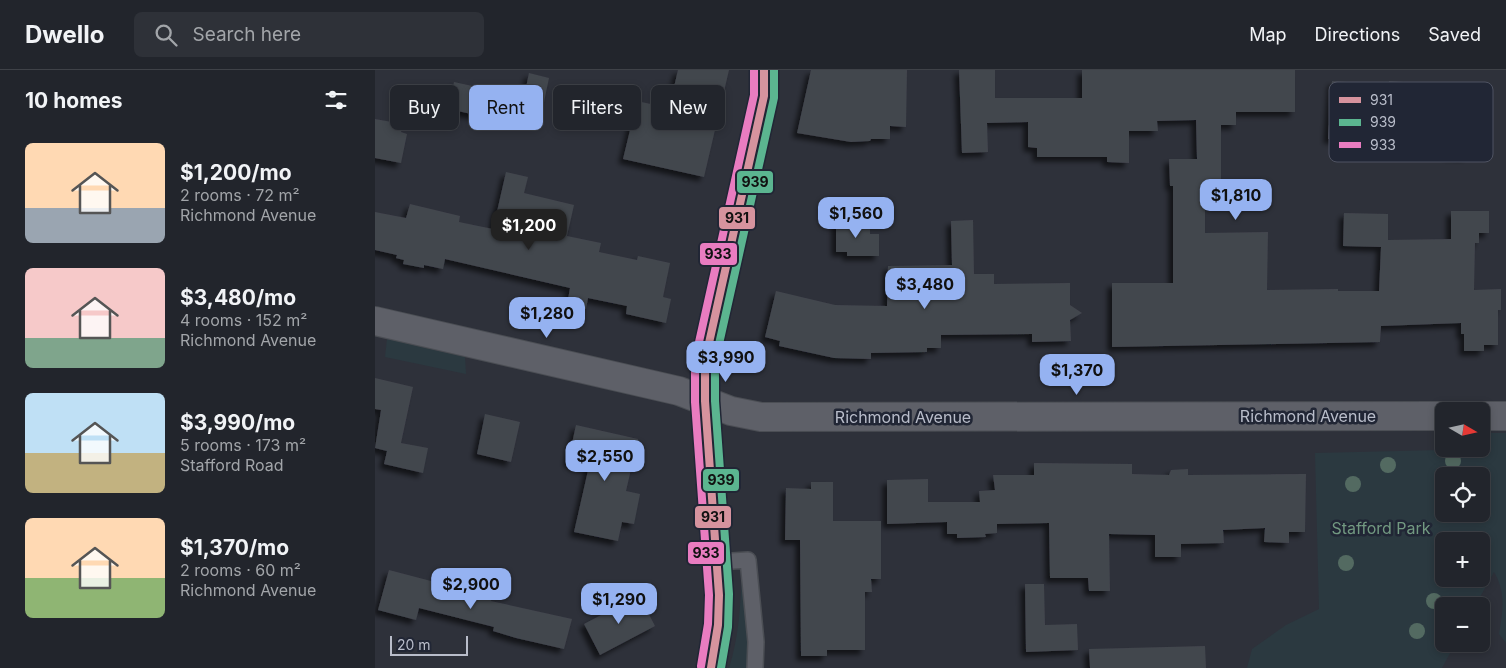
<!DOCTYPE html>
<meta charset="utf-8">
<style>
:root{--surface:#22252c;--page:#2e3138;--text:#f1f3f6;--muted:#a2a5a9;--line:#3f4248;--accent:#95b2f1}
body{margin:0;font-family:Inter,sans-serif;background:var(--page);color:var(--text);height:100vh;display:flex;flex-direction:column;font-size:19px;white-space:nowrap}
*{box-sizing:border-box;margin:0}
p{font-size:16px;color:var(--muted)}
.icon{flex:none;width:28px;height:28px;fill:none;stroke:currentColor;stroke-width:2;stroke-linecap:round;stroke-linejoin:round}
.map{position:relative;flex:1;overflow:hidden}
.sheet{display:flex;flex-direction:column;background:var(--surface);width:375px}
.sheet>*{flex:none}
.hud{position:absolute;left:15px;top:15px;width:475px;height:45px;display:flex;gap:10px}
.needle{width:32px;rotate:99deg}
.tools{position:absolute;left:1060px;top:332px;display:grid;gap:10px}
.tools a{display:grid;place-items:center;width:55px;height:55px;border-radius:8px;background:var(--surface);box-shadow:0 2px 8px #0003,0 0 0 1px var(--line);font-size:25px}
.scale{position:absolute;left:15px;bottom:12px;width:78px;box-sizing:border-box;padding-left:5px;border:2px solid #b9bdca;border-top:0;font-size:14px;line-height:18px;white-space:nowrap;color:#b9bdca;-webkit-text-stroke:4px #212635;paint-order:stroke}
.price{position:absolute;translate:-50% -42px;padding:0 11px;border-radius:10px;background:var(--accent);color:#111;font-size:16px;line-height:32px;filter:drop-shadow(0 1px 2px #0008)}
.price::after{content:'';position:absolute;left:50%;top:30px;width:15px;height:11px;margin-left:-8px;background:inherit;clip-path:polygon(0 0,100% 0,50% 100%)}
.price.on{background:#222;color:#fff}
ul{padding:0;list-style:none}
li{display:flex;align-items:center;gap:15px;height:125px;padding:0 25px}
li span{display:grid;place-items:center;flex:none;width:140px;height:100px;border-radius:8px;color:#555}
li>.icon{margin-inline-start:auto}
span .icon{width:60px;height:60px;fill:#fffc;stroke-width:1}
li b{font-size:21px}
h2{display:flex;justify-content:space-between;align-items:center;height:60px;padding:0 25px;font-size:21px}
.chip{padding:0 18px;border-radius:8px;background:var(--surface);box-shadow:0 2px 8px #0003,0 0 0 1px var(--line);font-size:18px;line-height:45px}
.chip.on{background:var(--accent);color:#111}
header{display:flex;align-items:center;gap:30px;box-sizing:border-box;height:70px;padding:0 25px;background:var(--surface);border-bottom:1px solid var(--line)}
header strong{font-size:24px}
nav{display:flex;gap:28px;margin-inline-start:auto;font-size:18px}
.search{width:350px;height:45px;background:var(--page);display:flex;align-items:center;gap:12px;box-sizing:border-box;padding:0 18px;border-radius:8px;color:var(--muted);font-size:19px}
main{display:flex;flex:1;min-height:0}
.map>svg:first-child{display:block}
</style>
<header>
<strong>Dwello</strong>
<div class="search"><svg class="icon" aria-label="search" viewBox="0 0 24 24"><circle cx="10" cy="10" r="6"/><path d="M15 15l6 6"/></svg>Search here</div>
<nav><a>Map</a><a>Directions</a><a>Saved</a></nav>
</header>
<main>
<section class="sheet">
<h2>10 homes<svg class="icon" aria-label="filters" viewBox="0 0 24 24"><path d="M4 7h16M4 17h16"/><circle cx="9" cy="7" r="2"/><circle cx="15" cy="17" r="2"/></svg></h2>
<ul>
<li><span style="background:linear-gradient(#ffd9b3 65%,#9aa5b1 0)"><svg class="icon" aria-label="home" viewBox="0 0 24 24"><path d="M3 11l9-7 9 7M6 9v11h12V9"/></svg></span><div><b>$1,200/mo</b><p>2 rooms · 72 m²</p><p>Richmond Avenue</p></div></li>
<li><span style="background:linear-gradient(#f6c9c9 70%,#7fa58c 0)"><svg class="icon" aria-label="home" viewBox="0 0 24 24"><path d="M3 11l9-7 9 7M6 9v11h12V9"/></svg></span><div><b>$3,480/mo</b><p>4 rooms · 152 m²</p><p>Richmond Avenue</p></div></li>
<li><span style="background:linear-gradient(#bfe0f5 60%,#c2b280 0)"><svg class="icon" aria-label="home" viewBox="0 0 24 24"><path d="M3 11l9-7 9 7M6 9v11h12V9"/></svg></span><div><b>$3,990/mo</b><p>5 rooms · 173 m²</p><p>Stafford Road</p></div></li>
<li><span style="background:linear-gradient(#ffd9b3 60%,#8fb573 0)"><svg class="icon" aria-label="home" viewBox="0 0 24 24"><path d="M3 11l9-7 9 7M6 9v11h12V9"/></svg></span><div><b>$1,370/mo</b><p>2 rooms · 60 m²</p><p>Richmond Avenue</p></div></li>
</ul>
</section>
<div class="map">
<svg width="1131" height="598" viewBox="0 0 1131 598">
<defs>
<filter id="shadow"><feDropShadow dx="-4.5" dy="4.5" stdDeviation="2.5" flood-color="#0009"/></filter>
</defs>
<rect width="100%" height="100%" fill="#2e313a"/>
<!-- green -->
<path fill="#2b3940" fill-rule="evenodd" d="M12 269 90 287 91 304 10 287Z
M1106 363H1131V573L1124 564C1128 541 1131 522 1119 502L1100 536H1069V574H1080L1067 598H872L877 579 911 555 944 539 940 383 1065 380 1069 377V379H1106ZM1106 406V444H1069V406ZM1069 471H1106V509H1069Z
M370 505 377 580 374 598H354C364 567 365 538 367 506Z"/>
<!-- building -->
<path fill="#43464e" filter="url(#shadow)" d="M303 0H354L329 107 248 89 262 31 294 38Z
M436 0H532L531 57 515 56V69H496L495 71 476 72 422 63Z
M584 0H620V28H707V0H920V42H861V55H846V115L830 116V163L893 162 892 220 963 219V221H1004L1006 177 968 176 969 143 1013 144V170L1076 169V141H1114V163H1104V173H1100L1099 220 1126 219V240H1123V275H1109V281H1089V264H1086V253L1006 256 1005 272 737 277V213H798V116H795L794 89H822L821 50 782 51 783 61H754V93L732 92V87H662V78L653 77V52L612 53 613 82 587 83Z
M154 3 174 8 169 32 149 27Z
M957 11 1014 15V11L1102 17V22L1110 23 1108 65H1102L1101 77H1093L1092 86 1073 85 1074 69 1031 67V74L953 69Z
M79 12 111 19 105 46 74 39Z
M0 49 28 54 26 62 32 64 26 93 0 88Z
M131 102 153 107 149 123 199 135 192 166 226 173 224 182 262 190 263 186 295 193 288 227 296 229 291 253 251 244 252 236 213 228 211 239 192 235 195 218 70 189 68 199 49 195V198L28 194 29 190 21 188 22 185 0 180V142L31 148 35 134 85 146 84 152 118 159Z
M487 148V157H495V164H504V186H472V182H461V149Z
M598 150 599 204H619V214L695 213V235L707 243 695 250 696 271 657 272V264L566 265V278H552V282L496 283V289L459 288 404 276 405 271 390 267 401 221 460 235 512 236 513 196 577 195 576 151Z
M0 308 38 317 26 373 53 378 48 403 9 394 12 381 0 378 6 340 0 339Z
M110 344 145 352 136 392 102 384Z
M201 355 263 369 251 421 265 424 259 454 247 452 243 471 199 462 214 396 193 392Z
M659 393 757 394V404L794 405 796 400 813 399V405L931 404 930 462H914V473L889 472 890 458 848 460 849 473 806 474V487H780V465L734 464 735 521H714L713 508H675L674 453 622 454V463L610 464 611 467 582 468V464H572V452L512 454V410L553 409V432H605L604 421 620 420 618 405H659Z
M436 412H458V451H506V509H496L497 522H490V580H452V586H426L425 470H410L411 418 436 419Z
M14 500 117 527 116 531 197 549 189 579 141 568 118 561 119 557 44 538 41 550 3 540Z
M650 514H669L670 555 702 554 703 580 651 582Z
M264 525 280 556 225 585 209 554Z
M830 576 831 598H715L714 579Z"/>
<g fill="none" stroke-linecap="round" stroke-linejoin="round">
<!-- lane casing -->
<g stroke="#4b4e54" stroke-width="18">
<path id="lane" d="M342 492 373 490 381 572 380 598"/>
</g>
<!-- street casing -->
<g stroke="#4b4e54" stroke-width="30">
<path id="street" d="M0 251 304 321 356 341 386 347 1069 346
M1106 346H1131"/>
</g>
<!-- secondary casing -->
<g stroke="#4c4e57" stroke-width="30">
<path id="secondary" d="M336 598 343 555 344 525 330 331V291L389 26V0"/>
</g>
<!-- lane -->
<use href="#lane" stroke="#5e6068" stroke-width="15"/>
<!-- street -->
<use href="#street" stroke="#5e6068" stroke-width="28"/>
<!-- secondary -->
<use href="#secondary" stroke="#5c5f66" stroke-width="28"/>
<!-- bus-1 casing -->
<g stroke="#212635" stroke-width="11">
<path id="bus-1" d="M336 598 343 555 344 525 330 331V291L389 26V0"/>
</g>
<!-- bus-2 casing -->
<g stroke="#212635" stroke-width="11">
<path id="bus-2" d="M346 598 353 557 354 524 340 331V292L399 28V0"/>
</g>
<!-- bus-3 casing -->
<g stroke="#212635" stroke-width="11">
<path id="bus-3" d="M326 596 333 554 334 525 320 332V290L379 25V0"/>
</g>
<!-- bus-1 -->
<use href="#bus-1" stroke="#d6939e" stroke-width="8"/>
<!-- bus-2 -->
<use href="#bus-2" stroke="#5bb590" stroke-width="8"/>
<!-- bus-3 -->
<use href="#bus-3" stroke="#e97cc0" stroke-width="8"/>
</g>
<!-- trees -->
<g fill="#536a61">
<circle cx="1078" cy="391" r="8"/>
<circle cx="1013" cy="395" r="8"/>
<circle cx="978" cy="414" r="8"/>
<circle cx="971" cy="493" r="8"/>
<circle cx="1059" cy="531" r="8"/>
<circle cx="1042" cy="561" r="8"/>
</g>
<g text-anchor="middle" dominant-baseline="central" stroke-width="5" stroke-linejoin="round" paint-order="stroke">
<!-- street labels -->
<g font-size="16" fill="#b9bdca" stroke="#212635">
<text x="933" y="346">Richmond Avenue</text>
<text x="528" y="347">Richmond Avenue</text>
</g>
<!-- park labels -->
<g font-size="16" fill="#729981" stroke="#212635">
<text x="1006" y="458">Stafford Park</text>
</g>
</g>
<!-- legend -->
<rect x="954" y="12" width="164" height="80" rx="8" fill="#212635" stroke="#4f5362" stroke-width="1"/>
<rect x="964" y="27" width="22" height="6" fill="#d6939e"/>
<rect x="964" y="49" width="22" height="7" fill="#5bb590"/>
<rect x="964" y="72" width="22" height="6" fill="#e97cc0"/>
<g font-size="14" fill="#b9bdca">
<text x="995" y="35">931</text>
<text x="995" y="57">939</text>
<text x="995" y="80">933</text>
</g>
<g stroke="#212635" stroke-width="2">
<rect x="361" y="100" width="38" height="24" rx="5" fill="#5bb590"/>
<rect x="343" y="136" width="38" height="24" rx="5" fill="#d6939e"/>
<rect x="324" y="172" width="39" height="24" rx="5" fill="#e97cc0"/>
<rect x="327" y="398" width="38" height="24" rx="5" fill="#5bb590"/>
<rect x="319" y="435" width="38" height="24" rx="5" fill="#d6939e"/>
<rect x="312" y="471" width="38" height="24" rx="5" fill="#e97cc0"/>
</g>
<g font-size="14" text-anchor="middle" font-weight="bold" fill="#111">
<text x="380" y="117">939</text>
<text x="362" y="153">931</text>
<text x="343" y="189">933</text>
<text x="346" y="415">939</text>
<text x="338" y="452">931</text>
<text x="331" y="488">933</text>
</g>
</svg>
<div class="tools">
<a><svg class="needle" viewBox="-14 -14 28 28"><path d="M0-13l5 13h-10z" fill="#e53935"/><path d="M0 13l5-13h-10z" fill="#a2a5a9"/></svg></a>
<a><svg class="icon" aria-label="locate" viewBox="0 0 24 24"><circle cx="12" cy="12" r="6"/><path d="M12 2v4M12 18v4M2 12h4M18 12h4"/></svg></a>
<a>+</a>
<a>−</a>
</div>
<div class="scale">20 m</div>
<b class="price" style="left:861px;top:151px">$1,810</b>
<b class="price" style="left:481px;top:169px">$1,560</b>
<b class="price on" style="left:154px;top:181px">$1,200</b>
<b class="price" style="left:550px;top:240px">$3,480</b>
<b class="price" style="left:172px;top:269px">$1,280</b>
<b class="price" style="left:351px;top:313px">$3,990</b>
<b class="price" style="left:702px;top:326px">$1,370</b>
<b class="price" style="left:230px;top:412px">$2,550</b>
<b class="price" style="left:96px;top:540px">$2,900</b>
<b class="price" style="left:244px;top:555px">$1,290</b>
<div class="hud">
<a class="chip">Buy</a>
<a class="chip on">Rent</a>
<a class="chip">Filters</a>
<a class="chip">New</a>
</div>
</div>
</main>
